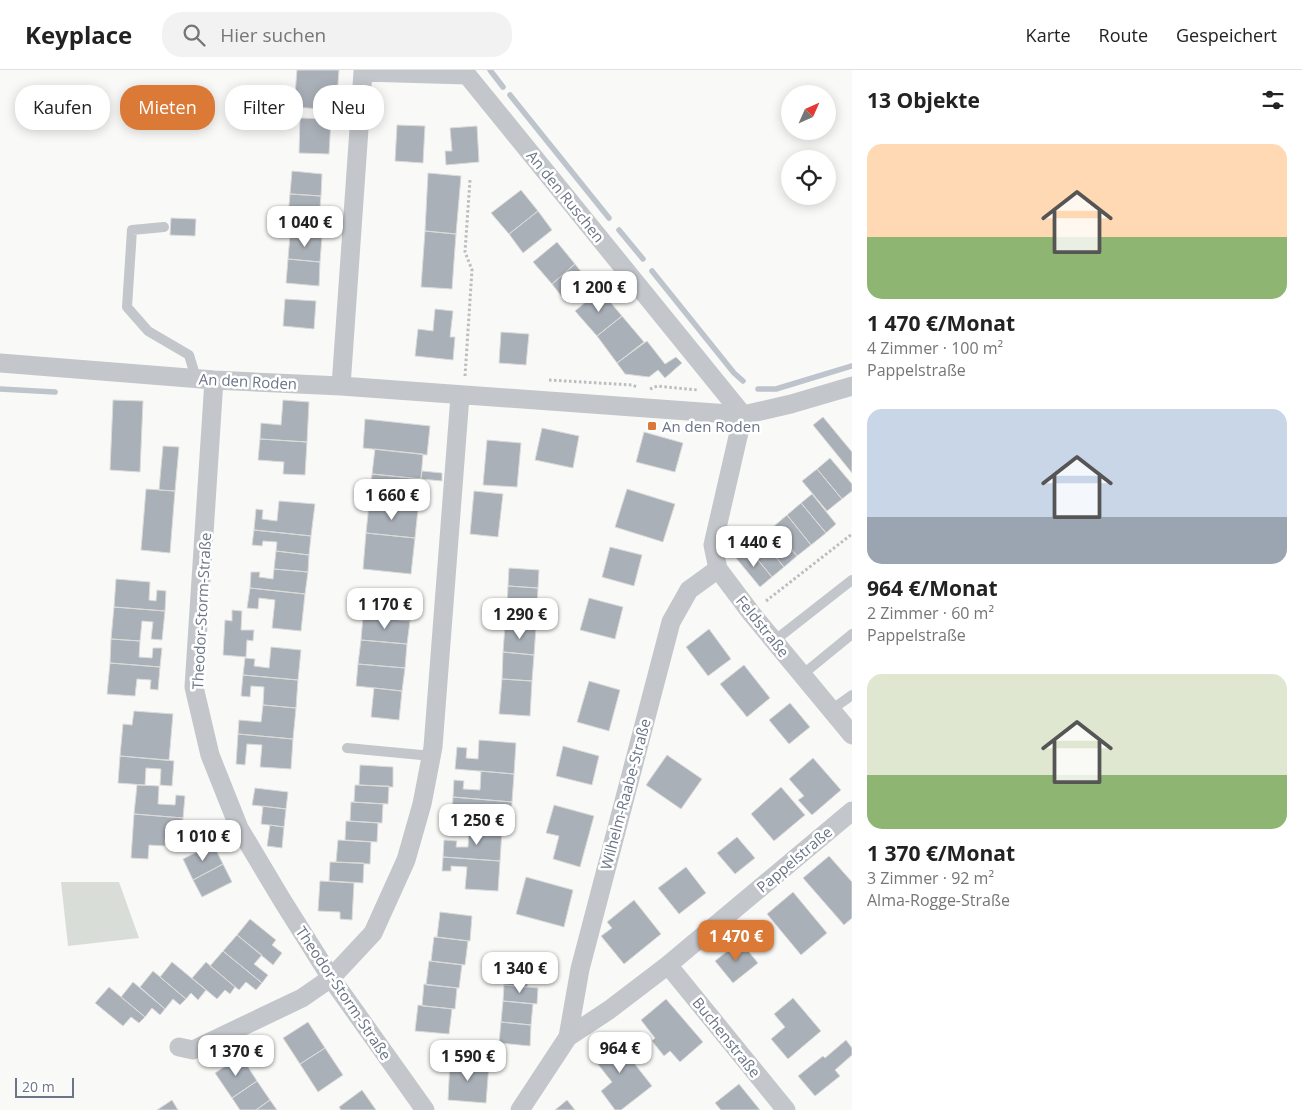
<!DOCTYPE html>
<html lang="de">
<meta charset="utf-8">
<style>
:root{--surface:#fff;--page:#f2f2f2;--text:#222;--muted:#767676;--line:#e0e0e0;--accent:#da7a36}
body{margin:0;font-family:"Open Sans",sans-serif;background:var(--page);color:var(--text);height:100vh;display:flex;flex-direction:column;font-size:19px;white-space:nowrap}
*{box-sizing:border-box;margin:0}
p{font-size:16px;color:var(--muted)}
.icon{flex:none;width:28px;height:28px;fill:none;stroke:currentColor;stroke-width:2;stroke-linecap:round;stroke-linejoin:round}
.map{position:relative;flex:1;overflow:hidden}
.panel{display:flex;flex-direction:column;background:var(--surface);width:450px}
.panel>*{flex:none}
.hud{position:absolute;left:15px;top:15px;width:475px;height:45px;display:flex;gap:10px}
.needle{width:32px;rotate:45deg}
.buttons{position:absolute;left:781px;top:15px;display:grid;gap:10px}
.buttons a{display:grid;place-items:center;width:55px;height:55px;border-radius:50%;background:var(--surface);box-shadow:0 2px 12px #0003;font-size:25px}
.scale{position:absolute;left:15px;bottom:12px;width:59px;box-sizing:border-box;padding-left:5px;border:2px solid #6a7587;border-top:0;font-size:14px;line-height:18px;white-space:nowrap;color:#6a7587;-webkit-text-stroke:4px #fff;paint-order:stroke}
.price{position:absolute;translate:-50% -42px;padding:0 11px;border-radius:10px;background:#fff;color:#222;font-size:16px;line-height:32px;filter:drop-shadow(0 1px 2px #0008)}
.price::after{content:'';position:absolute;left:50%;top:30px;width:15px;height:11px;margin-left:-8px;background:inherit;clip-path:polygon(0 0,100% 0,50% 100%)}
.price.selected{background:var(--accent);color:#fff}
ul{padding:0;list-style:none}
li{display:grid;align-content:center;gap:10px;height:265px;padding:0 15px}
li span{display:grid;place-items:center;height:155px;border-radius:15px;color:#555}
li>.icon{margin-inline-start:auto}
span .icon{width:90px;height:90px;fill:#fffc;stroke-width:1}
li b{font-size:21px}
h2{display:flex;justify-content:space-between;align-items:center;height:60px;padding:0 15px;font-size:21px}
.pill{padding:0 18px;border-radius:20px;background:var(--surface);box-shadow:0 2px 12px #0003;font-size:18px;line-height:45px}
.pill.selected{background:var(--accent);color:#fff}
header{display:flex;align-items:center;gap:30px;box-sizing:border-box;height:70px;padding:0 25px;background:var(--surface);border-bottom:1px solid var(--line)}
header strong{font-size:24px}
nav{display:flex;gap:28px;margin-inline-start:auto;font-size:18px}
.search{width:350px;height:45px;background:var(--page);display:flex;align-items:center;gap:12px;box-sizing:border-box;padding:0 18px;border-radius:20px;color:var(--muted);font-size:19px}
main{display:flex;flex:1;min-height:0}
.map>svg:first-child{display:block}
</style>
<header>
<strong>Keyplace</strong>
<div class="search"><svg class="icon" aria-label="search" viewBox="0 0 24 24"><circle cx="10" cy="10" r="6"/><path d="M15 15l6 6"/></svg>Hier suchen</div>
<nav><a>Karte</a><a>Route</a><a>Gespeichert</a></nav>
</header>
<main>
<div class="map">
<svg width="852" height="1040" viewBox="0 0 852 1040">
<rect width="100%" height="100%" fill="#f9f9f7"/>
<!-- green -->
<path fill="#d8ded7" d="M61 812H119L139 868 68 876Z"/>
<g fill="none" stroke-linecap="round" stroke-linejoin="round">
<!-- stream -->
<path stroke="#bdc4cb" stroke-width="5.5" d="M490 0 503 17
M510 25 609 148
M619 160 643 189
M652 201 734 303 743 311
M0 319 55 322
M758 319H776L852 296"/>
</g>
<!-- building -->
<path fill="#aab0b8" stroke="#dbdbd9" d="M297 0H339L336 40 294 37Z
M300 48 331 49 329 84 299 83Z
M397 55 425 56 423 93 395 91Z
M477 56 479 92 446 95 445 81H452L450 58Z
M292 101 322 104 321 126 290 124Z
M428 103 461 106 456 164 425 161Z
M521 120 538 141 509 164 491 143Z
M290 124 321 126 319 149 288 146Z
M538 141 552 160 523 183 509 164Z
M171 148 196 149 195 166 170 165Z
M425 161 456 164 452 219 421 217Z
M290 165 322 167 320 192 288 189Z
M557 172 575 194 552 214 533 192Z
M288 189 320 192 319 216 286 213Z
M575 194 590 213 566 232 552 214Z
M600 220 622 246 597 266 575 241Z
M285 229 316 231 314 259 283 256Z
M435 239 453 241 450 267H455L453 290 415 286 418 259 433 261Z
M622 246 644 272 617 293 597 266Z
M501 262 529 264 526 295 499 293Z
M647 271 665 294 676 287 682 293 665 308 658 300 649 307 625 304 617 293Z
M113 330 143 331 140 402 110 400Z
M283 330 309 332 307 372 260 369 261 353 281 355Z
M823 347 852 382V403L813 355Z
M365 349 430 356 427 385 363 378Z
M542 358 579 366 573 398 535 390Z
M644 362 683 373 675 402 636 392Z
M260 369 307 372 305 405 283 404 284 392 258 390Z
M487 370 521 373 517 417 483 415Z
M163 376 179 377 175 421 159 420Z
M375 379 423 384 421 409 372 404Z
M830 388 852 414V421L842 429 817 399Z
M817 399 842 429 827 441 802 411Z
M422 401 442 403V411L421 409Z
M372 404 421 409 418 439 369 434Z
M146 419 175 421 170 483 141 480Z
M627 419 675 434 663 472 615 457Z
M474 421 503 424 498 467 470 464Z
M812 424 836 454 826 463 801 433Z
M279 431 315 434 311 466 254 460 256 439 263 440 262 449 277 451Z
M801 433 826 463 811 475 787 445Z
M369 434 418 439 415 468 366 463Z
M787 445 811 475 797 486 773 457Z
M773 457 797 486 784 497 760 468Z
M254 460 311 466 309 485 276 481 277 472 263 471 262 476 252 475Z
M366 463 415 468 411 504 363 499Z
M760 468 784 497 772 507 748 478Z
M610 477 642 485 634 516 602 507Z
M748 478 772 507 760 517 736 488Z
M276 481 309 485 308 502 274 499Z
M509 498 539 500 538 518 508 516Z
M274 499 308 502 305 524 250 518 251 502H260L259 507 273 509Z
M116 509 150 512 149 530 156 531 157 520 166 521 165 541 114 537Z
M508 516 538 518 537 537 507 535Z
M250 518 305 524 301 561 272 558 275 530 259 528 258 539 247 538Z
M366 521 412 526 410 551 363 546Z
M589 528 623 537 615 569 580 560Z
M507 535 537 537 536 557 505 555Z
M114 537 165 541 162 570 151 569 153 552 142 551 140 571 111 569Z
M232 540 242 541 241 560H254L253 571 247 570 246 587 223 585 225 550 232 551Z
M363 546 410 551 407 574 361 570Z
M505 555 536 557 534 585 503 582Z
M709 559 731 589 708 606 686 577Z
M111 569 140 571 139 587 152 588 153 578H162L160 597 110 593Z
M361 570 407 574 405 598 358 594Z
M271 577 301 580 298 610 243 605 245 588 255 589 254 596 269 598Z
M503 582 534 585 532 611 502 609Z
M110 593 160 597 158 620 150 619 151 610 137 609 135 626 107 624Z
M358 594 405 598 402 621 356 616Z
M744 595 770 628 747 647 720 614Z
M243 605 298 610 296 638 263 635 264 617 251 616 250 627 241 626Z
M502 609 532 611 530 646 499 644Z
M589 611 620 620 609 661 577 652Z
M374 618 402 621 399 650 371 647Z
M790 633 810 657 789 674 769 650Z
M263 635 296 638 293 669 238 664 239 650 261 652Z
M134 641 173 644 169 690 120 686 123 654 132 655Z
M238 664 293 669 291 699 260 697 262 675 247 674 245 695 236 694Z
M479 670 516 673 514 704 455 699 457 677 467 678 466 688 478 689Z
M563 676 599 686 592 715 556 706Z
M667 685 702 709 681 739 646 715Z
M120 686 174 691 172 716 160 715 161 699 146 698 145 715 118 713Z
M813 688 841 720 812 745 798 730 804 726 789 709Z
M360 695 393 697V717L359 715Z
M481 701 514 704 512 732 453 727 454 710 464 711 463 719 480 720Z
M137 715 159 716 158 734 175 735 176 725 185 726 183 748 134 744Z
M355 715 389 716 388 734 354 732Z
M781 717 805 745 774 771 751 744Z
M255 718 288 722 286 739 252 735Z
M453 727 512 732 510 761 476 758 478 740 464 739 463 744 452 743Z
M351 732 383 734 382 753 350 751Z
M554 735 594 746 580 797 553 789 559 766 546 763Z
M263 736 286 739 284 757 261 754Z
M134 744 183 748 181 770 165 769V776L149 775 148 789 131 788Z
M346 751 378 753 377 772 345 770Z
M270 755 284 757 282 778 267 776Z
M469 758 502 760 500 791 443 787 444 770 457 771 456 777H468Z
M737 767 755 788 735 804 717 783Z
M338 770 371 772 370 794 336 792Z
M213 774 223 794 193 810 183 789Z
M829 786 852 812V848L844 855 803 808Z
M443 787 500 791 498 821 465 819 467 797 451 796V801H442Z
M330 792 364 793 363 813 329 811Z
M223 794 232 812 202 827 193 810Z
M686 797 706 823 679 844 658 818Z
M526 807 573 820 564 857 516 844Z
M320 811 354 813 352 850 340 849V842L318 841Z
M793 822 827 863 801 885 767 844Z
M634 830 661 864 624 894 601 866 612 858 607 852Z
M440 842 472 846 470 871 437 867Z
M250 849 276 870 272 875 282 883 273 895 237 865Z
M237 865 262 885 254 894 268 905 262 913 223 881Z
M434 867 468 871 465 895 431 891Z
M740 871 758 893 733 913 715 891Z
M223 881 262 913 256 920 246 912 239 920 210 896Z
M429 891 462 895 459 918 426 915Z
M172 892 206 920 198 930 191 923 186 929 160 907Z
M206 892 235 917 230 924 225 920 217 929 192 908Z
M496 896 528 899 527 917 504 915V912L495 911Z
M153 901 186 929 180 935 173 929 165 939 140 917Z
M133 912 165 939 160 945 152 938 145 947 121 927Z
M424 914 457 918 455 939 422 936Z
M504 915 538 918 537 934 503 931Z
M109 917 145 947 139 953 131 947 123 956 95 933Z
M793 928 821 961 788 989 771 969 785 957 774 944Z
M666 929 703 972 680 992 670 981 664 986 652 971 655 968 641 950Z
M503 931 533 934 531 955 501 952Z
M418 935 452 939 449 964 415 961Z
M308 952 325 978 300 994 283 968Z
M501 952 531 955 530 976 499 973Z
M612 965 652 1016 621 1040H615L601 1021 612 1012 589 983Z
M846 970 852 978V985L835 1000 840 1006 815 1026 798 1006 823 986 825 988Z
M325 978 343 1005 318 1022 300 994Z
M241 986 257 1011 232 1028 215 1003Z
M450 991 489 994 486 1033 448 1030Z
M257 1011 270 1030 256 1040H240L232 1028Z
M739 1014 760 1040H721L715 1033Z
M362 1020 376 1040H341L339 1037Z
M172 1030 178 1040H157Z
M270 1030 277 1040H256Z
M567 1030 575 1040H555Z"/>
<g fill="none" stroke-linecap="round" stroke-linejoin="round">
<!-- path -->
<path stroke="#bbbdc1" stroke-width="3" stroke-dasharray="2.5 2.5" stroke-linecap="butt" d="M465 306 472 200 465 182 470 110
M549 310 632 315 637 317
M650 319 657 316 698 320
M766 531 852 464"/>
<!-- service -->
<path stroke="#c3c6ca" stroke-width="10" d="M164 157 132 160 127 237 148 261 189 285 196 308
M774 571 852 510
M802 605 852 564
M831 640 852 625
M347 678 432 686"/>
<!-- minor -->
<path stroke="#c3c6ca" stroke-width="19" d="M463 0 743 345
M0 293 214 310 341 316 743 345 791 334 852 316
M214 310 194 617 210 685 239 758 282 830 331 908 425 1040
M341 316 363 2 467 5
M743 345 713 475 718 499 751 543 852 665
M668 895 786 1040
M568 967 580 899 671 552 689 520 718 499
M179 977 193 980 302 928 331 908 373 863 406 790 422 734 433 677 460 326
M520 1040 568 967 609 940 668 895 852 741"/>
</g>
<!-- markers -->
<rect fill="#da7a36" stroke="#fff" stroke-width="2" x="647" y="351" width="10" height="10" rx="2.5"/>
<g text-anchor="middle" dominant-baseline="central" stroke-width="5" stroke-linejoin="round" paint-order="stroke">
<!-- street labels -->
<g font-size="15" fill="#6a7587" stroke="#fff">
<text transform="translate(566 126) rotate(51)">An den Ruschen</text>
<text transform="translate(248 311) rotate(3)">An den Roden</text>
<text transform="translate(201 541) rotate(-87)">Theodor-Storm-Straße</text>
<text transform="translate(763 556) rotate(51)">Feldstraße</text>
<text transform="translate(625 724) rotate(-75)">Wilhelm-Raabe-Straße</text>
<text transform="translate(794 789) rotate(-40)">Pappelstraße</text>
<text transform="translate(344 923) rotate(56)">Theodor-Storm-Straße</text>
<text transform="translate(727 967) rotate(51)">Buchenstraße</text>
</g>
<!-- poi labels -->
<g font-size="15" fill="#6a7587" stroke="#fff" text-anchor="start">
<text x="662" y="356">An den Roden</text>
</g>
</g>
</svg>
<div class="buttons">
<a><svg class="needle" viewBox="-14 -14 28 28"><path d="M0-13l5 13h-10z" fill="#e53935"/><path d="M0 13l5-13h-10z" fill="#767676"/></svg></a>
<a><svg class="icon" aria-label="locate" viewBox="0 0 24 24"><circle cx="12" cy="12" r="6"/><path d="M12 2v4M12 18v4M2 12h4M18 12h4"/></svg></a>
</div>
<div class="scale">20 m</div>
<b class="price" style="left:305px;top:178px">1 040 €</b>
<b class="price" style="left:599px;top:243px">1 200 €</b>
<b class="price" style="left:392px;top:451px">1 660 €</b>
<b class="price" style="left:754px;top:498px">1 440 €</b>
<b class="price" style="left:385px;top:560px">1 170 €</b>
<b class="price" style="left:520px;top:570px">1 290 €</b>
<b class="price" style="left:477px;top:776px">1 250 €</b>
<b class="price" style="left:203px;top:792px">1 010 €</b>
<b class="price selected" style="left:736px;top:892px">1 470 €</b>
<b class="price" style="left:520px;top:924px">1 340 €</b>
<b class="price" style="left:620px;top:1004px">964 €</b>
<b class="price" style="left:236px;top:1007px">1 370 €</b>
<b class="price" style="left:468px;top:1012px">1 590 €</b>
<div class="hud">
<a class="pill">Kaufen</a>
<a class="pill selected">Mieten</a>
<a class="pill">Filter</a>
<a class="pill">Neu</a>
</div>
</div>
<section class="panel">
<h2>13 Objekte<svg class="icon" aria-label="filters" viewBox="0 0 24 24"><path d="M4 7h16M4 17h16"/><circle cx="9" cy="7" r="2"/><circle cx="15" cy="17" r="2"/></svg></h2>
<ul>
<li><span style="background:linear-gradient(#ffd9b3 60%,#8fb573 0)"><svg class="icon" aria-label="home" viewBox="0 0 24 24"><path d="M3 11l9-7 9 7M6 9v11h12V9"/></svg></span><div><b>1 470 €/Monat</b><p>4 Zimmer · 100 m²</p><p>Pappelstraße</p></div></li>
<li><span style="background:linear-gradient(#c9d6e8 70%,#9aa5b1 0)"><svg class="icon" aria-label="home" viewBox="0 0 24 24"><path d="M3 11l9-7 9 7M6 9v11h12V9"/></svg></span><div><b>964 €/Monat</b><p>2 Zimmer · 60 m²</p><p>Pappelstraße</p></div></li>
<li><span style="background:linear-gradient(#dfe7d0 65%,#8fb573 0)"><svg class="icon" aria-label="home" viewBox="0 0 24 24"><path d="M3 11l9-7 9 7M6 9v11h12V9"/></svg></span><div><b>1 370 €/Monat</b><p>3 Zimmer · 92 m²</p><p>Alma-Rogge-Straße</p></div></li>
</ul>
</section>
</main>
